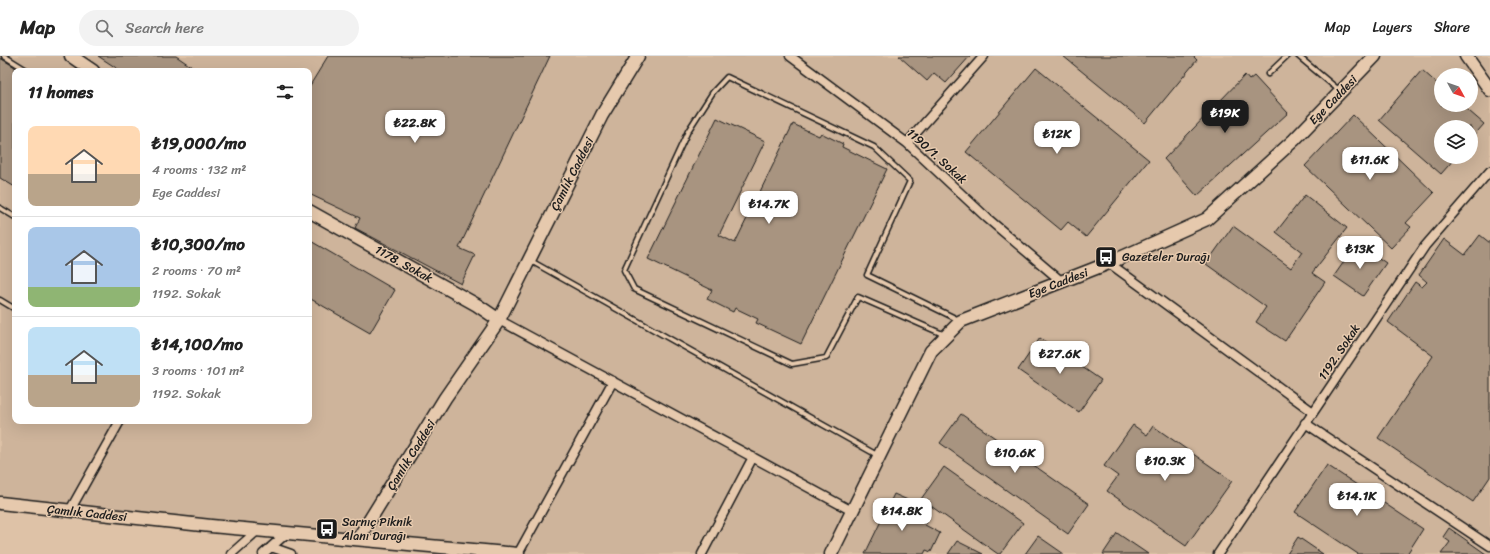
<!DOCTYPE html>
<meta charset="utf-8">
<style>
:root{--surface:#fff;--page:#f2f2f2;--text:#222;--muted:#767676;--line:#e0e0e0;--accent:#1c1c1c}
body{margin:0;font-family:Sriracha,sans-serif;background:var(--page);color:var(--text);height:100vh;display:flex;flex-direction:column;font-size:15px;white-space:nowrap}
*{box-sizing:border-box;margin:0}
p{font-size:13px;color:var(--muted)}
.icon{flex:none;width:22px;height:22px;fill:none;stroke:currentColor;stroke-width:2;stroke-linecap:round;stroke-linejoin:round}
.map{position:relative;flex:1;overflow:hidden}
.side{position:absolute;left:12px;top:12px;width:300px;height:356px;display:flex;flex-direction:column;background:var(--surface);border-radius:8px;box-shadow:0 4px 16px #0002}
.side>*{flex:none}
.needle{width:26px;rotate:130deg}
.fabs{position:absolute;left:1434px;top:12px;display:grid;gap:8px}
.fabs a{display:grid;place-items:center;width:44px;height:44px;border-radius:50%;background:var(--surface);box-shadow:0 4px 16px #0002;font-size:20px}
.price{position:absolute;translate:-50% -34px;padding:0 9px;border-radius:8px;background:#fff;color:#222;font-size:13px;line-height:26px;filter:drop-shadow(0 1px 2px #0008)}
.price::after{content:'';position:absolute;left:50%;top:24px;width:12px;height:9px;margin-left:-6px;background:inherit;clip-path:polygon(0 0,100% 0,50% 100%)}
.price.active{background:var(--accent);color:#fff}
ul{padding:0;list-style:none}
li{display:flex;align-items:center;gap:12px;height:100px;padding:0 16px}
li+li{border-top:1px solid var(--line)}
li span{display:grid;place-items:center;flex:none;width:112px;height:80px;border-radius:8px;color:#555}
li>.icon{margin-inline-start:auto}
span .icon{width:48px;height:48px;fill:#fffc;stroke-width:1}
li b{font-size:17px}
h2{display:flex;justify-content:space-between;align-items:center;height:48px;padding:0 16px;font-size:17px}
header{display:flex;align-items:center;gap:24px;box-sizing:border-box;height:56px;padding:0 20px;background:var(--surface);border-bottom:1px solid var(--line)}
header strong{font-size:19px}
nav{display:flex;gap:22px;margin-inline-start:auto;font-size:14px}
.search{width:280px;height:36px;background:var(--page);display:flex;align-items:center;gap:10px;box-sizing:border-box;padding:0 14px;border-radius:22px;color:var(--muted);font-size:15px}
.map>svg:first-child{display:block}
</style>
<header>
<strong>Map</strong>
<div class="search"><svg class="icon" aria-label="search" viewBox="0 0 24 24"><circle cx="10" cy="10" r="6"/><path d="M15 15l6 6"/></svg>Search here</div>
<nav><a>Map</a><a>Layers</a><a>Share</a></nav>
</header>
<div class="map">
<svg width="1490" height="498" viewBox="0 0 1490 498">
<rect width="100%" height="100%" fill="#dec2a7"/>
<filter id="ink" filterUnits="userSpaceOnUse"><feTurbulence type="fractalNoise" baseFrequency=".025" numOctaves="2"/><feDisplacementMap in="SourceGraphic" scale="8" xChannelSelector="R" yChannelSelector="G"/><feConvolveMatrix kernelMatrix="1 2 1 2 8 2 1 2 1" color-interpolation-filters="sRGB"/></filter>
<g filter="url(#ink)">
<!-- built -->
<path fill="#ceb49b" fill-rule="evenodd" d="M0 0H1490V498H426L0 441ZM15 15H309V365H15ZM1441 19H1471V49H1441ZM1441 71H1471V101H1441Z"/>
<!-- building -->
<path fill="#a89480" stroke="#1c1c1c" d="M98 0H176L198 15H121Z
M328 0H550L459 192 475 199 461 228 355 172 360 162 309 138V31Z
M899 0H970L946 27 934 17 927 25Z
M1063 0H1193L1197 4 1145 67Z
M0 2 15 11V131L0 122Z
M1036 12 1149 104 1086 181 1068 166 1061 174 966 96Z
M1422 14 1441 31V49H1462L1484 68 1471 83V71H1441V101H1456L1441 118 1379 64Z
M1245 19 1249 24 1254 20 1288 57 1197 140 1164 103Z
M1353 59 1434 137 1406 167 1411 171 1391 192 1305 110Z
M717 62 765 85 719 179 735 187 793 68 819 80 821 77 843 88 842 91 887 113 801 288 756 267 758 263 735 252 733 256 707 243 712 234 648 203Z
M1305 139 1347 172 1312 217 1325 226 1285 285 1256 266 1266 251 1206 208 1233 170 1291 212 1302 196 1276 176Z
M1480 179 1490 187V421L1473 446 1378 382 1433 300 1388 266 1415 226 1422 231 1427 226 1419 219 1444 183 1465 199Z
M309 184 395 234 370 277 309 242Z
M1357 187 1386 207 1363 240 1334 220Z
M1040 282 1101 324 1079 356 1018 314Z
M961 358 1089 448 1068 478 940 387Z
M1133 369 1147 379 1153 370 1232 425 1186 490 1107 435 1118 420 1104 410Z
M1327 409 1423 473 1407 498H1358L1295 456Z
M944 411 1023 467 1000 498H998L921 443Z
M894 438 910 445 905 455 927 466 925 469 940 477 931 496 926 494 924 498H865Z
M1449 472 1486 498H1441L1450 486 1443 481Z
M1117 477 1148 498H1103Z
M1038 480 1064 498H1025Z
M1298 481 1323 498H1287Z
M957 485 983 498H948Z"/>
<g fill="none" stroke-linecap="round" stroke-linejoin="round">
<!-- lane casing -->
<g stroke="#1c1c1c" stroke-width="7">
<path id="lane" d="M4 0 28 15
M1298 0 1340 35
M1268 18 1287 0
M0 152 15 161
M531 205 877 399
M0 244 15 253
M945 279 858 241 826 302 792 308 634 233 624 214 688 75 713 36 727 21 874 91 910 125 867 219 959 264"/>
</g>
<!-- street casing -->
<g stroke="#1c1c1c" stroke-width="11">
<path id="street" d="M790 0 907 87 987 162 1061 225
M907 87 984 0
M1109 207 1313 356
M499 264 852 455
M1305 367 1490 490
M69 456 120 365
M271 491 291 498
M231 498 258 474
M263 498 287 477
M518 498 613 325
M702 498 753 401
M1218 498 1425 190 1490 115"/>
</g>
<!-- secondary casing -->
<g stroke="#1c1c1c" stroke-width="15">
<path id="secondary" d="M71 0 93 15
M1466 0 1490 34
M309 155 477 249 499 264
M0 447 211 470 518 498
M358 483 445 342 499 264 602 59 638 0
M831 498 931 295 961 265 1109 207 1207 163 1294 84 1375 0"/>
</g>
<!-- lane -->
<use href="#lane" stroke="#e6c9ad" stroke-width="4"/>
<!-- street -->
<use href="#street" stroke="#e6c9ad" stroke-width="8"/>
<!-- secondary -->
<use href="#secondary" stroke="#e6c9ad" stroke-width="12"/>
</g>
</g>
<!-- icons -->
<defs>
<g id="bus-square" transform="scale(1.15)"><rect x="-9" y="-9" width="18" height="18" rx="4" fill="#1c1c1c" stroke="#e6c9ad"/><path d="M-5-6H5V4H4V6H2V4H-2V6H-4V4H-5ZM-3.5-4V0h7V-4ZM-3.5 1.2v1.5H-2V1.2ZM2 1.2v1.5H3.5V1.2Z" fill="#fff"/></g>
</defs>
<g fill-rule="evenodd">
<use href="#bus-square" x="1106" y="201"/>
<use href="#bus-square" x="327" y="473"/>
</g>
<g text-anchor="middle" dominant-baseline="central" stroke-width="3" stroke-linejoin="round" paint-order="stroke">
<!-- street labels -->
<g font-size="12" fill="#1c1c1c" stroke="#e6c9ad">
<text transform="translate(1333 44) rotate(-46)">Ege Caddesi</text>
<text transform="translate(937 100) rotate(42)">1190/1. Sokak</text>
<text transform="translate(572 118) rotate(-63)">Çamlık Caddesi</text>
<text transform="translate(404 208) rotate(29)">1178. Sokak</text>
<text transform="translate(1058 227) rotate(-21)">Ege Caddesi</text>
<text transform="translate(1339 296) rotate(-56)">1192. Sokak</text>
<text transform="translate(411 399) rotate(-58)">Çamlık Caddesi</text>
<text transform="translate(87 457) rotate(6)">Çamlık Caddesi</text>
</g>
<!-- poi labels -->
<g font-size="12" fill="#1c1c1c" stroke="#e6c9ad" text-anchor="start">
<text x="1122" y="201">Gazeteler Durağı</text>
<text x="342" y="466">Sarnıç Piknik<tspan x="342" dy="14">Alanı Durağı</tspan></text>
</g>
</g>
</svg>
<div class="fabs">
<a><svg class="needle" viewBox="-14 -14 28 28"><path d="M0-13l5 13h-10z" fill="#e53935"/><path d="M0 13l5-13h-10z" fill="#767676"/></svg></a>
<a><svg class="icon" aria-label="layers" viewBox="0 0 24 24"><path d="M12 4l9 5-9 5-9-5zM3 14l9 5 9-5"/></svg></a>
</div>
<b class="price active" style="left:1225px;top:78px">₺19K</b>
<b class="price" style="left:415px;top:88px">₺22.8K</b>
<b class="price" style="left:1057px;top:99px">₺12K</b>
<b class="price" style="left:1370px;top:125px">₺11.6K</b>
<b class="price" style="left:769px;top:169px">₺14.7K</b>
<b class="price" style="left:1360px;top:214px">₺13K</b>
<b class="price" style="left:1060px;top:319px">₺27.6K</b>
<b class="price" style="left:1015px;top:418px">₺10.6K</b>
<b class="price" style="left:1165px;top:426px">₺10.3K</b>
<b class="price" style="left:1357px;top:461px">₺14.1K</b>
<b class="price" style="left:902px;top:476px">₺14.8K</b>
<section class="side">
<h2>11 homes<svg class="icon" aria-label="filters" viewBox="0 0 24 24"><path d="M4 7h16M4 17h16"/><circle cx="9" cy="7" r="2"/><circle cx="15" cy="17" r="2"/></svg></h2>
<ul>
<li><span style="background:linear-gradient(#ffd9b3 60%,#b9a48a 0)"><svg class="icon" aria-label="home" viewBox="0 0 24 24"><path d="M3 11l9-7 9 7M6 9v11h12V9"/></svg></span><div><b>₺19,000/mo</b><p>4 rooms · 132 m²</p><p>Ege Caddesi</p></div></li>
<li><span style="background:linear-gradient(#a9c7e8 75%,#8fb573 0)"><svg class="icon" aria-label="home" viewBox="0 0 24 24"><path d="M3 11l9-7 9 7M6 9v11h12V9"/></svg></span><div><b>₺10,300/mo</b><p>2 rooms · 70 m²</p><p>1192. Sokak</p></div></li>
<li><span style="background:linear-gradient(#bfe0f5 60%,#b9a48a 0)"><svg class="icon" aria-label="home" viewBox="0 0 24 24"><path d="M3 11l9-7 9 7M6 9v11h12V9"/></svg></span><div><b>₺14,100/mo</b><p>3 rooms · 101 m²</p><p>1192. Sokak</p></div></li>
</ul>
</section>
</div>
